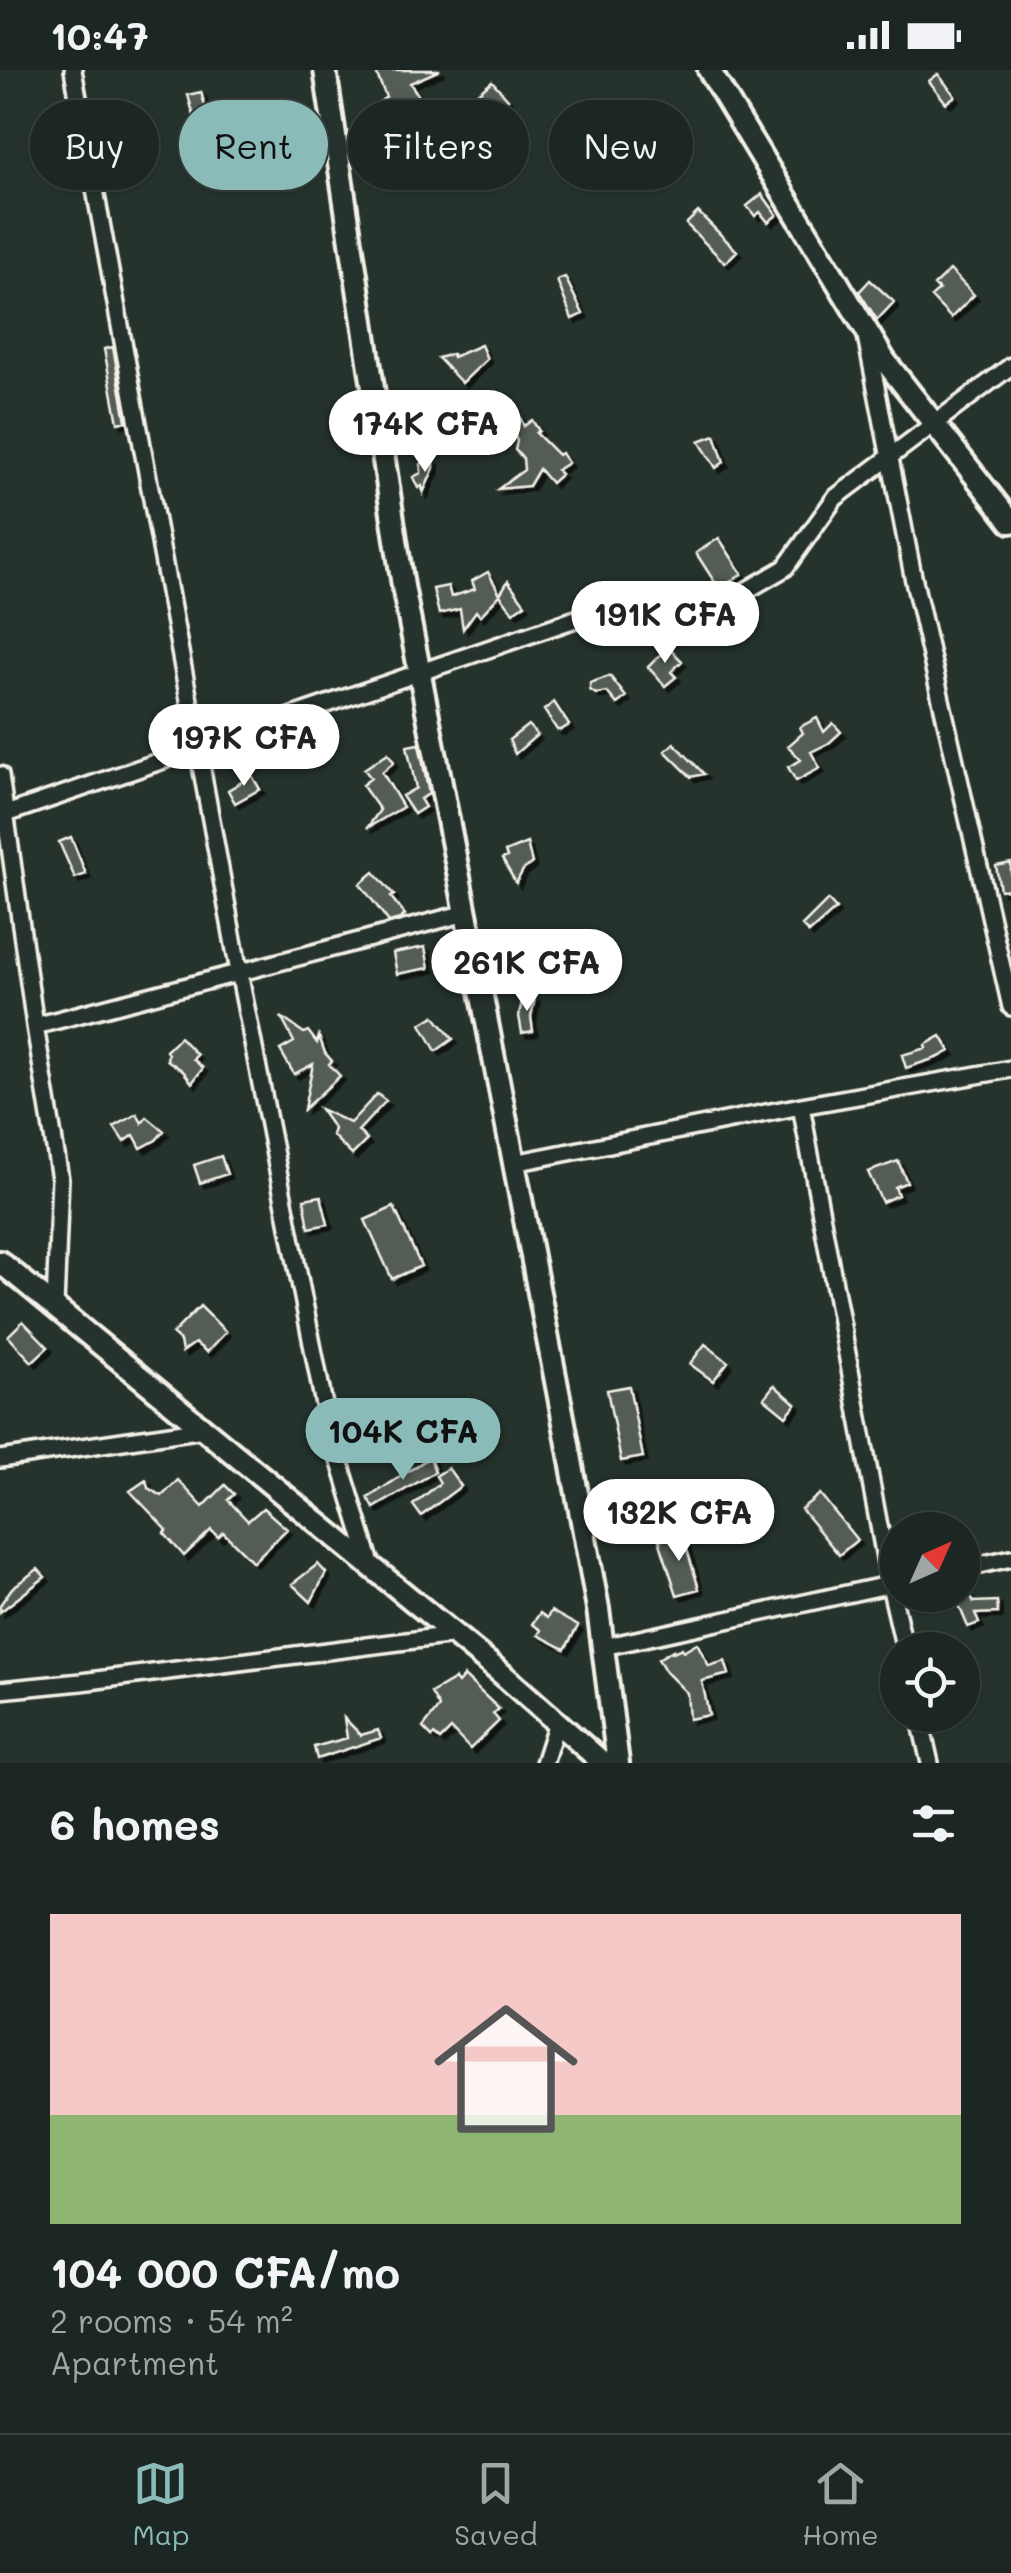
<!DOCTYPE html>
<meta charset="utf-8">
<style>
:root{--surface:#1c2622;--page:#29322f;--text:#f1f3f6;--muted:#a0a5a5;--line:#3a4340;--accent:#8bbbb9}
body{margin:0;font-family:Mali,sans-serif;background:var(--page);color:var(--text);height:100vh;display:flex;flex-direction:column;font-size:38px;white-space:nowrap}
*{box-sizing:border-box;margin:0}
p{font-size:32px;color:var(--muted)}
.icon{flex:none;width:55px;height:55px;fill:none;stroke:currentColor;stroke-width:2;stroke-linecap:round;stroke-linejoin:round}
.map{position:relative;height:1693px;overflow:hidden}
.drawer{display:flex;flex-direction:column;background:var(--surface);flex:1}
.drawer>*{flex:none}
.guide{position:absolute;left:30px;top:30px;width:952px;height:90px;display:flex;gap:20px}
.needle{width:65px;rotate:45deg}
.tools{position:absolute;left:880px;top:1442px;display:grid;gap:20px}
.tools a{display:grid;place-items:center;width:100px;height:100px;border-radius:50%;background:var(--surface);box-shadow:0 2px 8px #0004,0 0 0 2px var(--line);font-size:50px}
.price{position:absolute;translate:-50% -85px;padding:0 22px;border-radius:35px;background:#fff;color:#222;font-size:32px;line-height:65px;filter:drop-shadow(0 2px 5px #0008)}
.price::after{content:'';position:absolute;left:50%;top:60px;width:30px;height:22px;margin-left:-15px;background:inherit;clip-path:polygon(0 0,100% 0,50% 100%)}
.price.current{background:var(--accent);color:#111}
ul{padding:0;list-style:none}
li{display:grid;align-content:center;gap:20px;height:530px;padding:0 50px}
li span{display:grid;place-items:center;height:310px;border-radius:0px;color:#555}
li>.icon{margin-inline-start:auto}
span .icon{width:180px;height:180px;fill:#fffc;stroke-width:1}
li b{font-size:42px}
h2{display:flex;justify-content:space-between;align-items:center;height:120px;padding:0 50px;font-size:42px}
.tag{padding:0 35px;border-radius:45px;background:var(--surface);box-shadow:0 2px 8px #0004,0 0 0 2px var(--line);font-size:35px;line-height:90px}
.tag.current{background:var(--accent);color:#111}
.status{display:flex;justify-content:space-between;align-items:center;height:70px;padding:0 50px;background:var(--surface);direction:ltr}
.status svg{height:28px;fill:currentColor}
.tabs{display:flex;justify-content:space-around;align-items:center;height:140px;border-top:2px solid var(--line);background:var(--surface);font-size:28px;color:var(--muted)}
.tabs a{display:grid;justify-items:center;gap:5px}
.tabs .current{color:var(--accent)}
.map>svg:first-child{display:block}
</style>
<div class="status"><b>10:47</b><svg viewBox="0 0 49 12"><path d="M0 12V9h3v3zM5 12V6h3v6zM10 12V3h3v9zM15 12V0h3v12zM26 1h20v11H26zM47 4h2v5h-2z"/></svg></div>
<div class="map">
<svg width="1011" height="1693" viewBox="0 0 1011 1693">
<defs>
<filter id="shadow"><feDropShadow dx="4.5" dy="4.5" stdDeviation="0" flood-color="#0009"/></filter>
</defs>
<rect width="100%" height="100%" fill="#26332d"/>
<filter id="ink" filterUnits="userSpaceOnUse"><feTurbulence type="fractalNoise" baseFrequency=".01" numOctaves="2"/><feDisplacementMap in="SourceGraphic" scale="20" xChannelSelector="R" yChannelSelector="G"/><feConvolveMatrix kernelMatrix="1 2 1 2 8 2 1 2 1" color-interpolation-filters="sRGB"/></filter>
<g filter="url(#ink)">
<!-- building -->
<path fill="#525c55" stroke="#f4f1e8" stroke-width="2.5" filter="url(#shadow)" d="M375 0H440L410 13 418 25 386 46 390 51 377 61 364 45 386 27Z
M938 4 955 26 946 33 929 11Z
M492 11 508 29 489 44 474 26Z
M201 22 208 47 195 50 188 25Z
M429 60 439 79 452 71 459 82 431 100 414 68Z
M762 124 777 145 768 152 760 142 755 146 747 136Z
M698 142 737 181 725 193 686 154Z
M950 200 974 225 951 248 931 227 939 220 934 215Z
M565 207 583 244 572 249 557 210Z
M870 210 894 232 877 250 859 222Z
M481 275 487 289 462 313 438 288 452 284 453 287Z
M113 277 126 351 118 353 104 279Z
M519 345 524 356 532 350 539 361 536 363 558 385 561 383 568 393 557 400 561 404 551 413 539 399 529 416 498 419 524 400 523 388 515 380 517 371 507 351Z
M715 365 724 392 716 398 699 371Z
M426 391H434V398L423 423 422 416 418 418 413 407 421 403V394Z
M719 468 742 504 719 519 696 483Z
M488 502 500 524 508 511 525 534 513 542 500 525 480 546 476 541 463 559 460 539 439 544 433 519 448 516 451 527 475 519 472 511Z
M668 577 682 591 671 602 676 607 665 616 648 597Z
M610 606 626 627 617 634 607 622 596 624 590 620V613Z
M554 632 569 655 561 660H557L544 640Z
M817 648 824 662 833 653 841 662 829 673 811 682 820 698 796 711 788 697 801 690 788 676 803 663 800 657Z
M528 655 537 665 515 684 509 670Z
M674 673 704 704 691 707 665 681Z
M419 674 429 724 420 729 425 737 414 744 402 726 416 718 407 676Z
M388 683 394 692 382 702 403 737 367 758 380 740 362 715 371 708 364 699Z
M252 706 260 719 235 733 228 720Z
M71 767 86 804 75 808 59 772Z
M527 773 532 793 523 800 516 813 502 789 507 787 505 782Z
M1011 793V819L1000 820 996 796Z
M374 802 394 825 391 827 405 845 400 849 389 852 360 814Z
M828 830 836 839 809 863 802 856Z
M425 877 429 898 397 904 393 883Z
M523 926 535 928 531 947 533 961 522 963 519 946Z
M434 946 453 969 436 981 421 954Z
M281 947 304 963 308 961 317 973 319 966 325 983 332 991 329 994 340 1006 304 1039 313 994 294 1004 280 980 294 972Z
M941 966 950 981 939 987 906 998 902 985 926 978 925 975Z
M180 967 197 985 193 989 203 998 192 1013 183 1001 167 990 168 984 166 981Z
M377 1024 386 1031 358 1061 367 1070 352 1085 332 1065 334 1059 320 1039 350 1053Z
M137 1044 142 1053 147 1047 164 1061 156 1070 141 1078 134 1065 124 1072 114 1057Z
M221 1086 227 1104 200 1113 194 1095Z
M898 1091 907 1112 895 1117 898 1125 882 1132 868 1102Z
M321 1126 328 1154 309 1158 304 1129Z
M394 1137 421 1196 392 1209 365 1150Z
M200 1236 226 1262 207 1282 195 1273 182 1282 180 1271 172 1264Z
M23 1251 48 1277 32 1292 8 1266Z
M705 1274 728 1292 713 1311 690 1294Z
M774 1315 796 1334 786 1346 764 1328Z
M629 1316 643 1387 621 1391 607 1320Z
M442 1372 443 1378 414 1387 401 1378Z
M430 1387 435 1402 374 1438 368 1428Z
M448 1398 461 1416 421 1446 413 1435 440 1413 436 1406Z
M146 1410 148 1418 162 1426 178 1410 203 1437 225 1415 234 1424 228 1430 248 1451 263 1438 287 1459 253 1492 223 1462 218 1467 211 1460 184 1486 164 1463 167 1460 130 1421Z
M820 1424 857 1470 839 1485 801 1439Z
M682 1463 699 1519 677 1525 659 1470Z
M318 1494 326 1503 311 1532 292 1514Z
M38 1499 45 1507 0 1542V1535L12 1518Z
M967 1520 974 1532 997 1531 998 1543 975 1544 979 1553 968 1557 955 1526 962 1525V1522Z
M551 1541 578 1556 565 1579 538 1565 541 1560 532 1554 540 1543 547 1548Z
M697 1573 709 1596 725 1591 729 1604 702 1611 709 1645 689 1649 687 1623 666 1602 658 1589 673 1580V1582L682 1578 683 1581Z
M464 1606 499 1639 493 1644 499 1651 470 1679 451 1659 440 1670 434 1665 432 1667 423 1658 439 1637 431 1623 455 1609 458 1613Z
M344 1648 361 1665 378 1660 381 1668 317 1689 314 1677 347 1668Z"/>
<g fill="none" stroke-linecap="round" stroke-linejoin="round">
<!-- minor casing -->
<g stroke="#f4f1e8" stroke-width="22">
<path id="minor" d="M73 0 239 902 327 1350 372 1497
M866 266 914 511 1011 937
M0 705 35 956 60 1109 55 1237
M0 746 640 527 718 537 785 498 835 428 1011 296
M35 956 466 843
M801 1036 890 1515 905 1580
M514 1093 801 1036 1011 999
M0 1389 204 1359
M962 1499 1011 1488
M603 1577 897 1513
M0 1620 81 1612 454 1565
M919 1645 930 1693
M544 1693 557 1652"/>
</g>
<!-- tertiary casing -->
<g stroke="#f4f1e8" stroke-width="28">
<path id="tertiary" d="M325 0 403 516 566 1363 598 1539 618 1693
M709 0 885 291 1011 452
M0 1192 501 1603 603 1693"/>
</g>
<!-- minor -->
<use href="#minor" stroke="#26332d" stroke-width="15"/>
<!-- tertiary -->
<use href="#tertiary" stroke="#26332d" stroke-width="20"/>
</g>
</g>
</svg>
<div class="tools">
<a><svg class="needle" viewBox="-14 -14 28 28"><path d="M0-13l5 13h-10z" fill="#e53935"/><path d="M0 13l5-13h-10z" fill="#a0a5a5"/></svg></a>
<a><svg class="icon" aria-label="locate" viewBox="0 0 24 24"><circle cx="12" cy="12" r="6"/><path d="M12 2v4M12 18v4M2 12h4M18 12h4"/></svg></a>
</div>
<b class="price" style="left:425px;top:405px">174K CFA</b>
<b class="price" style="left:665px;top:596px">191K CFA</b>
<b class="price" style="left:244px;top:719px">197K CFA</b>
<b class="price" style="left:527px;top:944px">261K CFA</b>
<b class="price current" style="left:403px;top:1413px">104K CFA</b>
<b class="price" style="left:679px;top:1494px">132K CFA</b>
<div class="guide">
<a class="tag">Buy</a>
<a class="tag current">Rent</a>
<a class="tag">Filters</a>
<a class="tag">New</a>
</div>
</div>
<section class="drawer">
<h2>6 homes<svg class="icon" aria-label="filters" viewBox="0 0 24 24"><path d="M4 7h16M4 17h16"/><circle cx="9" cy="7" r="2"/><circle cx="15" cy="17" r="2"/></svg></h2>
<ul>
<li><span style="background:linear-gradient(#f6c9c9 65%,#8fb573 0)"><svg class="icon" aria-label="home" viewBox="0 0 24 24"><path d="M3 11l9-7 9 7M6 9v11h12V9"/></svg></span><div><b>104 000 CFA/mo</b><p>2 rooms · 54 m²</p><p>Apartment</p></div></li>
</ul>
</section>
<nav class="tabs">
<a class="current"><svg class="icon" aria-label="map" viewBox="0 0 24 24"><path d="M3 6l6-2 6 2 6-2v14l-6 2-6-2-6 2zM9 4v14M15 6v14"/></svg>Map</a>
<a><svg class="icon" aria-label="saved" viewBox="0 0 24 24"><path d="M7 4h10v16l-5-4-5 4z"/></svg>Saved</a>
<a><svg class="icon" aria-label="home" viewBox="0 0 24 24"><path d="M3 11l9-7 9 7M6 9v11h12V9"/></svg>Home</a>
</nav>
